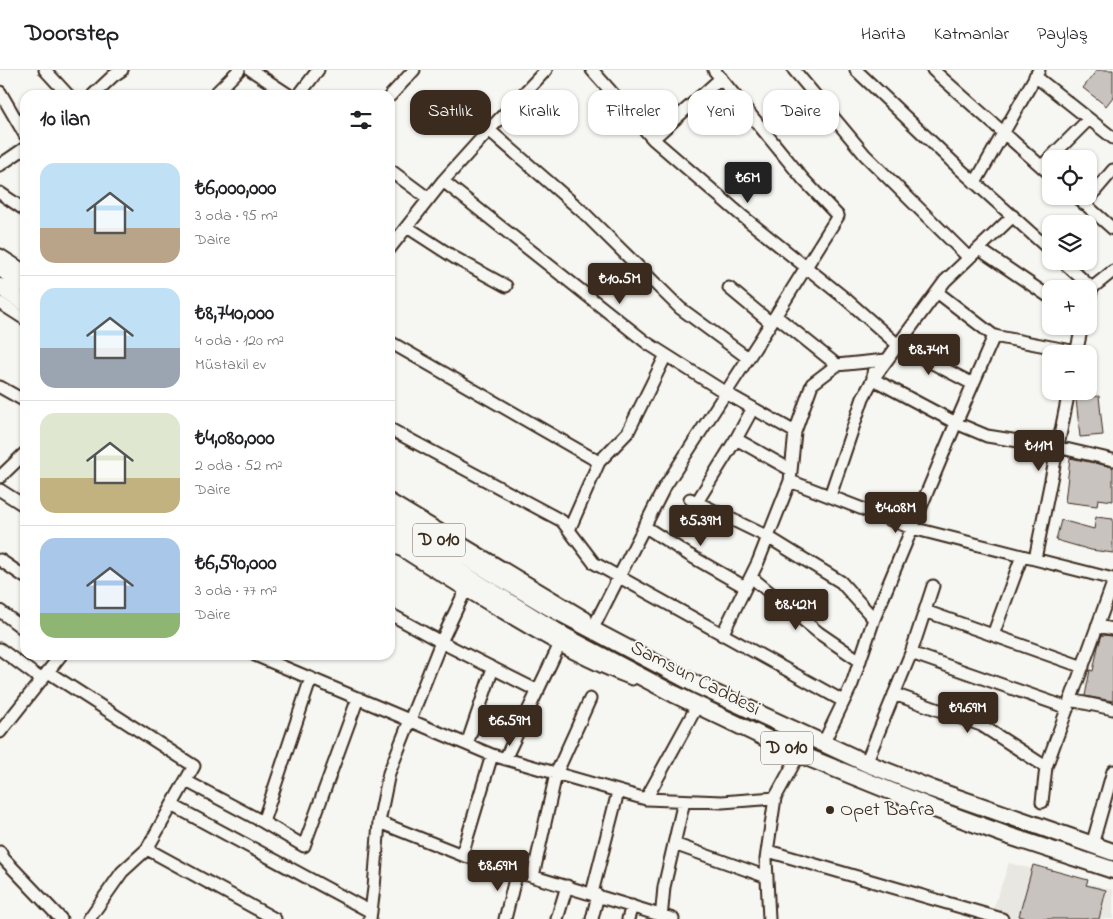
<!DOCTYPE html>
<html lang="tr">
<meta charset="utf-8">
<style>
:root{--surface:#fff;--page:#f6f6f6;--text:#202124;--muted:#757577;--line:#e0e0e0;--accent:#3b2a1e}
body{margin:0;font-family:"Indie Flower",sans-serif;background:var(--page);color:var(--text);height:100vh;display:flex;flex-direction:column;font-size:19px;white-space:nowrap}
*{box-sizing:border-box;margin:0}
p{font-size:16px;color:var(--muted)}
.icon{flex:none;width:28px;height:28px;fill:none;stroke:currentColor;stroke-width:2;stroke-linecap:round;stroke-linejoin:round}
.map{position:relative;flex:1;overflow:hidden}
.side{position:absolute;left:20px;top:20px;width:375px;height:570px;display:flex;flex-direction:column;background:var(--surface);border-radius:15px;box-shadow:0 1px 4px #0004}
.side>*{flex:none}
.top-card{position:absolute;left:410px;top:20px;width:475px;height:45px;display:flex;gap:10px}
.tools{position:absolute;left:1042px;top:80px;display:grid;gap:10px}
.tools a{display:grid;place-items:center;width:55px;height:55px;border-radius:10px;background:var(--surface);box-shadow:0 1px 4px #0004;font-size:25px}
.price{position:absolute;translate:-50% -42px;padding:0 11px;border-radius:5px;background:var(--accent);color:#fff;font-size:16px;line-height:32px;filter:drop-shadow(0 1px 2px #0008)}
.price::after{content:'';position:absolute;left:50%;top:30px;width:15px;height:11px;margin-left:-8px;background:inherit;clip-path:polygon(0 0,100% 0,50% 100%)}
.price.active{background:#222;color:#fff}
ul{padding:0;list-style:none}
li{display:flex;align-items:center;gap:15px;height:125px;padding:0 20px}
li+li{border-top:1px solid var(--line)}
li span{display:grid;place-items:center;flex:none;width:140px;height:100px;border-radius:15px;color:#555}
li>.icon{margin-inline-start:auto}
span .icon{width:60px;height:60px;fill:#fffc;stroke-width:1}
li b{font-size:21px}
h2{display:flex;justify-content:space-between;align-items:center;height:60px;padding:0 20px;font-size:21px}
.pill{padding:0 18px;border-radius:15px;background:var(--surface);box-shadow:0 1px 4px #0004;font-size:18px;line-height:45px}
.pill.active{background:var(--accent);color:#fff}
header{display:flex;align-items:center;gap:30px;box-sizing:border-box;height:70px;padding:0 25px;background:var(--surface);border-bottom:1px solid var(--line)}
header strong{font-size:24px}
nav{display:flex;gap:28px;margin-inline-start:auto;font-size:18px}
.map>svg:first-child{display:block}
</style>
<header>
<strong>Doorstep</strong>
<nav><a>Harita</a><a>Katmanlar</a><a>Paylaş</a></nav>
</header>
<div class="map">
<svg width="1113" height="849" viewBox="0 0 1113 849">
<rect width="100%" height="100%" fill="#f6f6f2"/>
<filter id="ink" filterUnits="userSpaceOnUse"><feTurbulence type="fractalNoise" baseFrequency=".02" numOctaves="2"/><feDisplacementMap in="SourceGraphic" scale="10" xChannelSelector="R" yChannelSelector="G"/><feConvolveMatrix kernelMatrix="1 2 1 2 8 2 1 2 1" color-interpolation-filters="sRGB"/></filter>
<g filter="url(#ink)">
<!-- built -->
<path fill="#e8e7e2" d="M1009 793 1113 820V849H990Z"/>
<!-- building -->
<path fill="#c8c3be" stroke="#3b2a1e" d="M1097 0H1113V27L1106 36 1083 18Z
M1099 326 1103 365 1080 367 1076 329Z
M1070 388 1113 397V431L1098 429 1097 436 1065 432Z
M1096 447 1113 449V483L1091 480 1056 470 1061 450 1094 459Z
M1102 565 1113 566V631L1085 626 1090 600 1093 601 1098 577Z
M1033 795 1088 810 1086 815 1106 820 1099 849H1030L1019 846Z"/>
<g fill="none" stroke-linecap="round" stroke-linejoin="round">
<!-- minor casing -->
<g stroke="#3b2a1e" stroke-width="15">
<path id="minor" d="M45 0 68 25
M251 0 289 25
M592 0 653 69 741 145 847 230 898 275 973 314
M794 0 865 85 969 188
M856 0 961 100 1051 181
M933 0 1051 105
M1035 6 1113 68
M0 22 25 65
M93 25 113 6 122 0
M214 25 239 0
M299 25 318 0
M390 26 414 0
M489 60 583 142 680 238 748 288
M653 69 721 8
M0 95 25 78
M1042 96 1089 49
M390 100 429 129
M443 111 647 273 726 323 795 362
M975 113 1039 0
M0 123 25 140
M1076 126 1113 159
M1084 134 1113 100
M1013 146 945 211 873 309 956 353 987 366 1057 377 1113 390
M407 157 455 188 506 216
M390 178 443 111 489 60 546 0
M979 179 1051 228
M0 185 25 201
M1062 191 1092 218
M729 218 771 253
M937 222 994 266 1077 282
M1089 230 1092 218 1113 201
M0 233 25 249
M776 246 837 295
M390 272 599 392
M1076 284 1082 256
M0 317 25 331
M390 359 562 451 594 493 843 631
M736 369 791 400
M0 407 25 383
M790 411 912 458 1113 509
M0 420 25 436
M830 426 863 328 873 309V303
M690 429 768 467 841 512 874 549
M390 430 586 548
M697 432 736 369 753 338
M644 456 689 485 745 517
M569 460 599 392 628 362 666 285
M390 473C432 500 474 526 517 551 554 573 591 594 632 609
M1035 489 1069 321
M0 490 25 507
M751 507 819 563 860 591
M0 541 25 560
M925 541 1083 597
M390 544 441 572 538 621
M1097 556 1113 559
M592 560 664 418 771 253 838 146 803 109 714 0
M722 565 758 492 790 411 795 362 812 314 837 295 886 290
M993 565 1022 486
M0 579 42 610
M911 583 1068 638
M255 585 492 685 646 729 722 732 775 728
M48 602 194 696 147 779 275 849
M894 624 981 655 1046 697
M1070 630 1113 639
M0 662 61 585
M467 674 493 598
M823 674 852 614 874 549 956 353 994 266
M505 689 559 576
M866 693 911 583 933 516
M186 711 263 752 311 608
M646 729 697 636
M1042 732 1046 697 1113 513
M172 735 371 842
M263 752 304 776 358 628
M379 752 462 785 673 849
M674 774 767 807
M1092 775 1113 701
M768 781 1002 849
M0 782 4 789 61 849
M462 785 492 685
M533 806 556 704 590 629
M592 823 618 722
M89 849 122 802 147 779
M370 849 374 818 379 752 389 703 441 572 465 521
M505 849 517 801
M557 849 567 816
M592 849 598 825
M628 849 632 836
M661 849 664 817 684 731
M769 849 766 789 775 728 799 684"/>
</g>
<!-- highway casing -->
<g stroke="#3b2a1e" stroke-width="20">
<path id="highway" d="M0 198 25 214
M0 217 25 233
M390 441 549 537 697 615 866 693 932 719 1113 782
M390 459 564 566 674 624 799 684 935 739 1009 766 1113 800"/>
</g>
<!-- minor -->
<use href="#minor" stroke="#f6f6f2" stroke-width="11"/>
<!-- highway -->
<use href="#highway" stroke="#f6f6f2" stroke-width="16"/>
</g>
</g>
<!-- markers -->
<circle fill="#3b2a1e" stroke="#f6f6f2" stroke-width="2" cx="830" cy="740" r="5"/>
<g text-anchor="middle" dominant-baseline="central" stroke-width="4" stroke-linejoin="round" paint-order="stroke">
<!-- shield labels -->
<g fill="#f6f6f2" stroke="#73675e" stroke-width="1">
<rect x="413" y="453.5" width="52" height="33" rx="4"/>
<rect x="761" y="661.5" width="52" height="33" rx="4"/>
</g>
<g font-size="19" font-weight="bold" fill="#3b2a1e">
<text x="439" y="470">D 010</text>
<text x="787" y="678">D 010</text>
</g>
<!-- street labels -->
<g font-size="20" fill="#3b2a1e" stroke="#f6f6f2">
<text transform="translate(695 609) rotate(27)">Samsun Caddesi</text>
</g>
<!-- poi labels -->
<g font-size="20" fill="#3b2a1e" stroke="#f6f6f2" text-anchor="start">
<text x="840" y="740">Opet Bafra</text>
</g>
</g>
</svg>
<div class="tools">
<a><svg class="icon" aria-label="locate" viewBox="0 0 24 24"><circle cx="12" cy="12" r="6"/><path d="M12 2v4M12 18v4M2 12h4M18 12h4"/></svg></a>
<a><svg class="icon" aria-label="layers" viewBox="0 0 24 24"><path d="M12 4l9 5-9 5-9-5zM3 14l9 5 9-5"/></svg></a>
<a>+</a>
<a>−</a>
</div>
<b class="price active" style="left:748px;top:134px">₺6M</b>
<b class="price" style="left:620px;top:235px">₺10.5M</b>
<b class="price" style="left:929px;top:306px">₺8.74M</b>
<b class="price" style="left:1039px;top:402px">₺11M</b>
<b class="price" style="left:896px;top:464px">₺4.08M</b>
<b class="price" style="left:701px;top:477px">₺5.39M</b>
<b class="price" style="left:796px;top:561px">₺8.42M</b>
<b class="price" style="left:968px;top:664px">₺9.69M</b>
<b class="price" style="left:510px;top:677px">₺6.59M</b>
<b class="price" style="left:498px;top:822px">₺8.69M</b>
<div class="top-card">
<a class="pill active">Satılık</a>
<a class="pill">Kiralık</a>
<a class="pill">Filtreler</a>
<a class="pill">Yeni</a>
<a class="pill">Daire</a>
</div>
<section class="side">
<h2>10 ilan<svg class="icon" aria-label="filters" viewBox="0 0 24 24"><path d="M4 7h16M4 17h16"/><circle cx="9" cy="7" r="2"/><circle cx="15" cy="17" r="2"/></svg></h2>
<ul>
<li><span style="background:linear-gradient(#bfe0f5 65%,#b9a48a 0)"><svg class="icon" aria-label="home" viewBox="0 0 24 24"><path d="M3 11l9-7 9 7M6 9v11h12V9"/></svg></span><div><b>₺6,000,000</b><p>3 oda · 95 m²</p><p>Daire</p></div></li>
<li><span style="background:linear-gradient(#bfe0f5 60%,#9aa5b1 0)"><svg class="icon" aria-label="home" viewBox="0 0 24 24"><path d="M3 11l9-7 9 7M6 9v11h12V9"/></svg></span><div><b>₺8,740,000</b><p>4 oda · 120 m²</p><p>Müstakil ev</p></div></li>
<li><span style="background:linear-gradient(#dfe7d0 65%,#c2b280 0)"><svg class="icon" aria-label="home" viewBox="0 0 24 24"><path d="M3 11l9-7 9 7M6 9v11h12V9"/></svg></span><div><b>₺4,080,000</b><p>2 oda · 52 m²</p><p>Daire</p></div></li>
<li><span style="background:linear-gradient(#a9c7e8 75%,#8fb573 0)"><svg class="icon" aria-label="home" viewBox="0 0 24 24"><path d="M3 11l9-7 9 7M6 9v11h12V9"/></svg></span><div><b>₺6,590,000</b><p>3 oda · 77 m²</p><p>Daire</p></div></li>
</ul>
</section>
</div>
